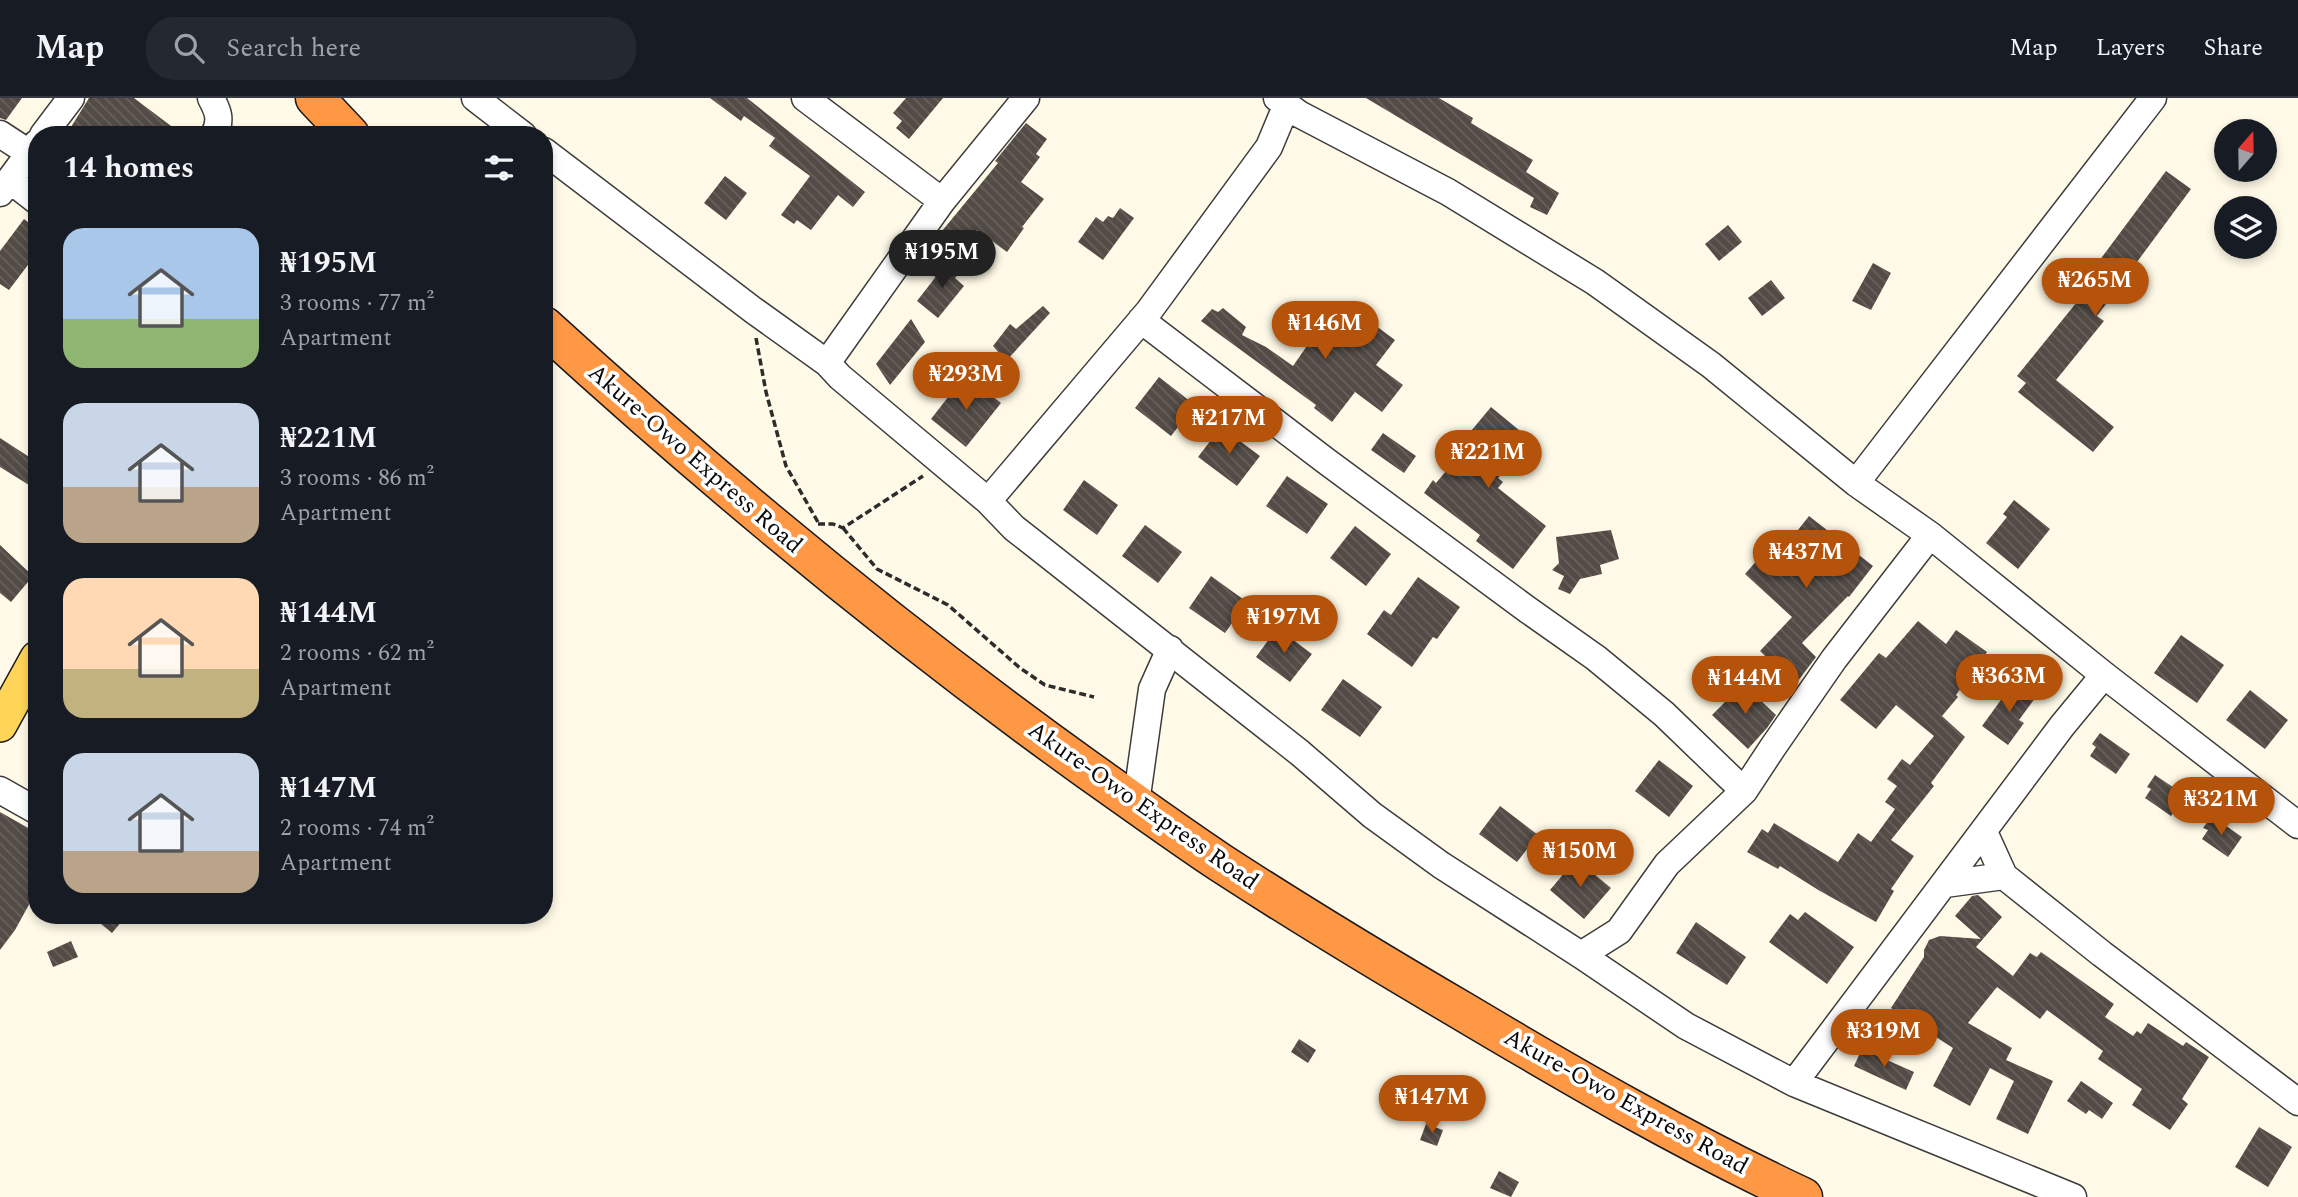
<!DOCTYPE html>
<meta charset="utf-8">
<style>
:root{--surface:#171b24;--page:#242831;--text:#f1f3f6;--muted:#9ea1a6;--line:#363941;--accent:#b45309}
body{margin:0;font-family:Spectral,serif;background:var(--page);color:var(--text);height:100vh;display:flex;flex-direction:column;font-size:26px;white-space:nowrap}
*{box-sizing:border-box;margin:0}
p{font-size:23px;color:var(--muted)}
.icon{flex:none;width:38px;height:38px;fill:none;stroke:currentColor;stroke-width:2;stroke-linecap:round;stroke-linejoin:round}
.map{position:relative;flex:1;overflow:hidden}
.details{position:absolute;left:28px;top:28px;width:525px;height:798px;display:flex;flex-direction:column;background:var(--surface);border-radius:28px;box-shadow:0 4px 10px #0003}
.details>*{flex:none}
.needle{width:46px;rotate:20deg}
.fabs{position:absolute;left:2214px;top:21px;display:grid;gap:14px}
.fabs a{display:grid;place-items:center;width:63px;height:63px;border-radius:50%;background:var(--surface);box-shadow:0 4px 10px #0003;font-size:35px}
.price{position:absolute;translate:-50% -60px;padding:0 16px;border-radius:24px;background:var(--accent);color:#fff;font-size:23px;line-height:46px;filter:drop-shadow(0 2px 4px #0008)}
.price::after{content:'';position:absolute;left:50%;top:42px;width:21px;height:16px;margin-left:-10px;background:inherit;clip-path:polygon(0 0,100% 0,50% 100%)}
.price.selected{background:#222;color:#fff}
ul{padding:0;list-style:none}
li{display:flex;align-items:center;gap:21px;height:175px;padding:0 35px}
li span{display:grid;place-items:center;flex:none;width:196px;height:140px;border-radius:21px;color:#555}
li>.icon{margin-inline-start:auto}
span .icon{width:84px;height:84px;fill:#fffc;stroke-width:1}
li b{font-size:30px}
h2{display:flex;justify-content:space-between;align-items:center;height:84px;padding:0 35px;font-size:30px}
header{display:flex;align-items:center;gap:42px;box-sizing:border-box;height:98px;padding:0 35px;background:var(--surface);border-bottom:2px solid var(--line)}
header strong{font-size:33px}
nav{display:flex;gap:38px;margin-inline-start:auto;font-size:24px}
.search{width:490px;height:63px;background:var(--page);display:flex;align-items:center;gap:18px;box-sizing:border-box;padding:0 24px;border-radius:28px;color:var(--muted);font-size:26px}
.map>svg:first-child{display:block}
</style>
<header>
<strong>Map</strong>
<div class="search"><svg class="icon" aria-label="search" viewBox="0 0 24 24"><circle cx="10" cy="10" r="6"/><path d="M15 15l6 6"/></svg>Search here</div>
<nav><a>Map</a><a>Layers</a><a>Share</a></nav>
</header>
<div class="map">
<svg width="2298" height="1099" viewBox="0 0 2298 1099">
<defs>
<pattern id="building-back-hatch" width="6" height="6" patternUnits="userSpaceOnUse" patternTransform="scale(1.75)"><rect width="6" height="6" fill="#534b46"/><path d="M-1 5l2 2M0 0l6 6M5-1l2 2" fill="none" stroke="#67605c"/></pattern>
</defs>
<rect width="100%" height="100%" fill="#fffae7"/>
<!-- building -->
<path fill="url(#building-back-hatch)" d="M0 0H22L6 22 0 20Z
M89 0H134L183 37H111L99 28 92 37H66Z
M710 0H747L865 94 853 109 838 97 811 132 797 122 794 126 781 117 810 78 769 48 775 40 744 18 741 23Z
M906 0H943L909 41 896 30 902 23 893 15Z
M1366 0H1439L1473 20 1471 25 1533 62 1526 74 1559 95 1547 117 1530 109 1534 100Z
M1026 25 1047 41 1036 56 1040 59 1021 84 1044 101 1022 129 1024 130 1007 154 977 132 963 150 942 133 998 65 995 63Z
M2166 73 2191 91 2097 218 2104 223 2056 282 2114 329 2093 354 2018 294 2026 285 2017 278 2085 194 2079 190Z
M725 78 747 95 726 122 704 105Z
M1120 110 1134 120 1103 162 1078 144 1096 119 1103 124 1108 118 1113 120Z
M24 121 37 131V155L9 192 0 186V153Z
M1728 127 1742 144 1719 163 1705 146Z
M948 163 961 173 955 180 964 188 938 220 917 203Z
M1873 165 1891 175 1871 212 1852 203Z
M1771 182 1785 200 1762 218 1748 200Z
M1338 203 1349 211 1361 231 1368 222 1395 242 1376 267 1403 287 1382 314 1355 294 1332 324 1314 310 1316 307 1201 223 1212 211 1218 214 1223 210 1246 229 1242 237 1266 249 1293 268Z
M1043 208 1050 215 1006 263 993 248 1010 226 1016 231Z
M911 221 925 244 890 287 876 266Z
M1159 279 1195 307 1171 338 1135 310Z
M974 284 1001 305 966 349 931 321 959 285 968 292Z
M1491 309 1530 341 1498 380 1503 384 1498 390 1546 428 1513 471 1476 443 1480 437 1424 395 1433 382 1436 385 1461 355 1456 351Z
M1221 329 1260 358 1237 388 1198 359Z
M1383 335 1416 358 1404 375 1371 352Z
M0 340 37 364V392L0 369Z
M1287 378 1328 406 1307 436 1266 408Z
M1084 382 1118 407 1097 437 1063 412Z
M2014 402 2050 431 2018 471 1986 445 2007 419 2003 416Z
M1809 418 1873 468 1849 499 1848 498 1802 545 1816 559 1795 587 1760 553 1792 519 1745 476 1766 452 1776 460Z
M1145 427 1182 454 1158 485 1122 458Z
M1355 428 1391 456 1366 488 1330 460Z
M1611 432 1619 461 1600 467 1602 476 1580 481 1570 496 1558 491 1564 478 1552 472 1559 465 1556 439Z
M0 447 33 478 11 504 0 495Z
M1211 478 1247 504 1225 535 1189 510Z
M1418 479 1460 509 1437 541 1433 539 1412 569 1367 536 1384 512 1391 517Z
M1918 523 1946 546 1956 532 1987 554 1956 597 1958 599 1942 618 1965 639 1931 685 1934 688 1891 742 1914 758 1891 791 1894 793 1876 824 1820 793 1780 768 1778 771 1747 754 1762 731 1768 735 1774 725 1838 764 1858 735 1871 744 1895 711 1885 704 1897 688 1887 681 1902 661 1910 667 1934 638 1896 607 1876 631 1840 602 1879 555 1886 560Z
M1277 530 1312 556 1290 584 1256 559Z
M2181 537 2224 567 2197 605 2154 575Z
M1343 581 1382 609 1360 639 1321 612Z
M2014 584 2035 600 2019 622 2024 625 2008 647 1982 628Z
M1743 586 1776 617 1767 630 1748 651 1712 617Z
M2250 592 2288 622 2265 651 2226 622Z
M2100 635 2130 656 2116 676 2090 658 2096 649 2092 646Z
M1659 662 1693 688 1669 719 1635 693Z
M2155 677 2186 698 2171 718 2145 700 2151 691 2147 689Z
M1500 708 1538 737 1517 764 1479 736Z
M0 714 37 735V792L15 832 0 852Z
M2212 718 2242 739 2228 759 2202 741 2208 732 2203 730Z
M1576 761 1611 790 1584 821 1550 792Z
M1978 797 2002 819 1976 849 2013 878 2030 855 2037 859 2041 854 2114 906 2105 919 2133 938 2137 933 2141 936 2148 925 2183 948 2186 944 2209 959 2182 1001 2188 1006 2170 1032 2132 1007 2142 991 2098 961 2103 953 2047 912 2040 921 1997 889 1968 925 2012 950 2006 962 2053 983 2028 1036 1996 1021 2014 983 1990 970 1970 1008 1933 988 1953 950 1891 910 1924 859V852L1929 842 1940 838 1981 841 1955 818 1972 798Z
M1805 814 1854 849 1827 886 1769 844 1790 816 1798 822Z
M90 817H127L112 835Z
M1696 824 1746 859 1727 887 1676 855Z
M71 843 78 859 53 869 47 854Z
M1299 941 1316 952 1308 965 1291 954Z
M1862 951 1914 974 1906 992 1854 968Z
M2081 983 2113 1005 2102 1021 2089 1012 2086 1016 2067 1003Z
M1426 1026 1443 1032 1437 1048 1420 1042Z
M2259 1029 2292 1049 2268 1089 2235 1069Z
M1499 1073 1519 1084 1511 1099 1490 1090Z"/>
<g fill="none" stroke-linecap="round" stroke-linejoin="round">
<!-- minor casing -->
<g stroke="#3d3d3d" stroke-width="29">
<path id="minor" d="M211 0C218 13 222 22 214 37
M475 0 523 37
M805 0 942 103
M1277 0 1299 16 1448 94 1595 184 1711 267 1856 385 1930 437 2104 577 2298 727
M0 36 29 55
M43 37 71 0
M544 53 753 212 827 265 840 279 988 403 1014 430 1300 655 1372 717 1441 767 1581 857 1686 928 1794 985 2073 1099
M10 82 37 103
M0 95 37 45
M1141 222 1326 363 1528 512 1596 560 1664 616 1744 693
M827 265 942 103 1026 0
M1856 385 2153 0
M988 403 1149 213 1269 49 1287 6
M0 692 37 713
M1136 705 1152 591 1170 551
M1984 734 2004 778 2102 856 2298 1004
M1945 786 2004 778
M1581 857 1619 833 1667 766 1744 693 1773 649 1834 561 1930 437
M1794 985 2062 628 2104 577"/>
</g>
<!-- major casing -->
<g stroke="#1b1b1b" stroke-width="36">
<path id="major" d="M0 627 37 560"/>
</g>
<!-- highway casing -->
<g stroke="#1b1b1b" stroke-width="41">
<path id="highway" d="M315 0 350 37
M544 228C718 387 897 535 1088 672 1132 703 1176 735 1221 765 1301 817 1382 866 1464 914 1575 980 1687 1045 1803 1099"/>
</g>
<!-- path -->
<path stroke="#2c2c2c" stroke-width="3.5" stroke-dasharray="7 3.5" stroke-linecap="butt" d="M756 240 766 294 786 368 819 426
M818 426H833L843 430 923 378
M843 430 877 471 948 507 1020 570 1045 587 1094 599"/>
<!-- minor -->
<use href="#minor" stroke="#fff" stroke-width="26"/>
<!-- major -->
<use href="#major" stroke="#ffd557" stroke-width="33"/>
<!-- highway -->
<use href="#highway" stroke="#ff9845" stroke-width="38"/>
</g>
<g text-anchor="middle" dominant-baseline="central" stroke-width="7" stroke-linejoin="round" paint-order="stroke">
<!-- street labels -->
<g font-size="24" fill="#0a0a0a" stroke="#fff">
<text transform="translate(695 361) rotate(41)">Akure-Owo Express Road</text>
<text transform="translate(1143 708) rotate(35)">Akure-Owo Express Road</text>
<text transform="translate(1626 1004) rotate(29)">Akure-Owo Express Road</text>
</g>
</g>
</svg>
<div class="fabs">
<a><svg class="needle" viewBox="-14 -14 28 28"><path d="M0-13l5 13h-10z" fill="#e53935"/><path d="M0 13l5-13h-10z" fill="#9ea1a6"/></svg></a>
<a><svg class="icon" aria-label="layers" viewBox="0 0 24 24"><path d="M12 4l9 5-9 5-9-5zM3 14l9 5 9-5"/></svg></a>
</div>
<b class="price selected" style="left:942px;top:192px">₦195M</b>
<b class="price" style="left:2095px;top:220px">₦265M</b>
<b class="price" style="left:1325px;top:263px">₦146M</b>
<b class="price" style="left:966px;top:314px">₦293M</b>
<b class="price" style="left:1229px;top:358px">₦217M</b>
<b class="price" style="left:1488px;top:392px">₦221M</b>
<b class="price" style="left:1806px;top:492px">₦437M</b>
<b class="price" style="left:1284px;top:557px">₦197M</b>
<b class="price" style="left:2009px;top:616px">₦363M</b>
<b class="price" style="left:1745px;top:618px">₦144M</b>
<b class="price" style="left:2221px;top:739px">₦321M</b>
<b class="price" style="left:1580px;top:791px">₦150M</b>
<b class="price" style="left:1884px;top:971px">₦319M</b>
<b class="price" style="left:1432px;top:1037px">₦147M</b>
<section class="details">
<h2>14 homes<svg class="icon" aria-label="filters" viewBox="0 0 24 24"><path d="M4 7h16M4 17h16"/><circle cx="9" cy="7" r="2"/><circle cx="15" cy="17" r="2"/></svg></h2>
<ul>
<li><span style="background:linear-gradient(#a9c7e8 65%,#8fb573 0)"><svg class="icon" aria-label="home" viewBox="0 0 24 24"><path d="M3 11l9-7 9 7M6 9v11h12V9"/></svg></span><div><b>₦195M</b><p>3 rooms · 77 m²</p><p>Apartment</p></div></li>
<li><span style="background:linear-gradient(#c9d6e8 60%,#b9a48a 0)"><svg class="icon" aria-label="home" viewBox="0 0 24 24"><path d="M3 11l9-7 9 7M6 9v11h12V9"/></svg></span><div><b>₦221M</b><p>3 rooms · 86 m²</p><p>Apartment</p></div></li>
<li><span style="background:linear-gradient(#ffd9b3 65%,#c2b280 0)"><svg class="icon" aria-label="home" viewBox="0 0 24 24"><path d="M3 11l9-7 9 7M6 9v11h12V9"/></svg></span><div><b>₦144M</b><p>2 rooms · 62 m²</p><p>Apartment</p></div></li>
<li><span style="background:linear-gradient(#c9d6e8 70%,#b9a48a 0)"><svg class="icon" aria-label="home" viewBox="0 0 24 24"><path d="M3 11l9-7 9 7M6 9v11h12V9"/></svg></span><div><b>₦147M</b><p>2 rooms · 74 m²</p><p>Apartment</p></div></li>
</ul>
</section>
</div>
